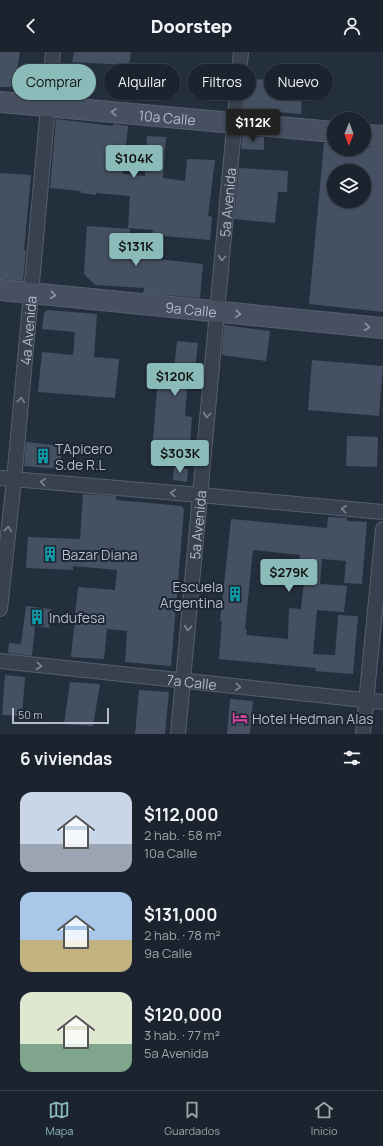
<!DOCTYPE html>
<html lang="es">
<meta charset="utf-8">
<style>
:root{--surface:#1b232e;--page:#282f3a;--text:#f1f3f6;--muted:#a0a4aa;--line:#39404a;--accent:#8bbbb9}
body{margin:0;font-family:Manrope,sans-serif;background:var(--page);color:var(--text);height:100vh;display:flex;flex-direction:column;font-size:15px;white-space:nowrap}
*{box-sizing:border-box;margin:0}
p{font-size:13px;color:var(--muted)}
.icon{flex:none;width:22px;height:22px;fill:none;stroke:currentColor;stroke-width:2;stroke-linecap:round;stroke-linejoin:round}
.map{position:relative;height:682px;overflow:hidden}
.drawer{display:flex;flex-direction:column;background:var(--surface);flex:1}
.drawer>*{flex:none}
.top-card{position:absolute;left:12px;top:12px;width:359px;height:36px;display:flex;gap:8px}
.needle{width:26px;rotate:181deg}
.buttons{position:absolute;left:327px;top:60px;display:grid;gap:8px}
.buttons a{display:grid;place-items:center;width:44px;height:44px;border-radius:50%;background:var(--surface);box-shadow:0 1px 3px #0004,0 0 0 1px var(--line);font-size:20px}
.scale{position:absolute;left:12px;bottom:10px;width:97px;box-sizing:border-box;padding-left:4px;border:2px solid #b4bcc9;border-top:0;font-size:11px;line-height:14px;white-space:nowrap;color:#b4bcc9;-webkit-text-stroke:3px #1d2633;paint-order:stroke}
.price{position:absolute;translate:-50% -34px;padding:0 9px;border-radius:4px;background:var(--accent);color:#111;font-size:13px;line-height:26px;filter:drop-shadow(0 1px 2px #0008)}
.price::after{content:'';position:absolute;left:50%;top:24px;width:12px;height:9px;margin-left:-6px;background:inherit;clip-path:polygon(0 0,100% 0,50% 100%)}
.price.current{background:#222;color:#fff}
ul{padding:0;list-style:none}
li{display:flex;align-items:center;gap:12px;height:100px;padding:0 20px}
li span{display:grid;place-items:center;flex:none;width:112px;height:80px;border-radius:12px;color:#555}
li>.icon{margin-inline-start:auto}
span .icon{width:48px;height:48px;fill:#fffc;stroke-width:1}
li b{font-size:17px}
h2{display:flex;justify-content:space-between;align-items:center;height:48px;padding:0 20px;font-size:17px}
.tag{padding:0 14px;border-radius:18px;background:var(--surface);box-shadow:0 1px 3px #0004,0 0 0 1px var(--line);font-size:14px;line-height:36px}
.tag.current{background:var(--accent);color:#111}
header{display:flex;justify-content:space-between;align-items:center;height:52px;padding:0 20px;background:var(--surface);font-size:18px;font-weight:800}
.dock{display:flex;justify-content:space-around;align-items:center;height:56px;border-top:1px solid var(--line);background:var(--surface);font-size:11px;color:var(--muted)}
.dock a{display:grid;justify-items:center;gap:2px}
.dock .current{color:var(--accent)}
.map>svg:first-child{display:block}
</style>
<header><svg class="icon" aria-label="back" viewBox="0 0 24 24"><path d="M15 5l-7 7 7 7"/></svg>Doorstep<svg class="icon" aria-label="person" viewBox="0 0 24 24"><circle cx="12" cy="8" r="4"/><path d="M4 21q1-7 8-7t8 7"/></svg></header>
<div class="map">
<svg width="383" height="682" viewBox="0 0 383 682">
<rect width="100%" height="100%" fill="#242f3e"/>
<!-- building -->
<path fill="#455162" fill-rule="evenodd" d="M0 0H20L14 35H0Z
M74 0H131L129 13 72 10Z
M247 26 303 32 301 62 244 57Z
M56 67 113 74V72L128 74 123 122 145 124 147 84 166 85 163 126 185 129 187 107 215 108 208 164 212 165 210 188 152 183 153 178 128 176 130 144 96 141V143L81 141V139L50 136Z
M242 83 264 85V98L241 97Z
M324 91H334V97H364V95H383V260L309 252ZM334 119H364V149H334Z
M239 116 288 119 287 140H278L275 171 234 167Z
M0 121 31 123 24 198H26L23 229 0 227Z
M87 174 130 177 129 204 203 212 200 246 143 241 144 236 95 233 84 222Z
M47 258 97 262 94 305 119 307 115 346 38 340 42 300 73 303 75 280 42 277 44 261Z
M224 273 270 279 266 309 222 303Z
M177 289 198 291 194 325 188 324 185 364 192 365 190 390 153 388 158 324 173 325Z
M312 308 383 314 379 364 308 358Z
M347 384 378 385 377 415 346 414Z
M26 390 62 394 60 417 24 414Z
M174 415 188 417 187 430 173 428Z
M83 442 116 444V448L182 454 184 458 171 614 125 610 127 579 107 577 104 607 71 605 78 535 115 538 117 518 73 514V518L26 516 28 485 80 487Z
M328 465 347 466V469L367 470 362 532 344 531 346 509 322 507 320 532 347 534 344 560 317 558 313 602 335 603 338 563 358 564 353 622 315 619 316 616 219 607 222 569H220L231 467 327 476ZM253 498 300 503 297 528 304 529 301 557 289 556 288 587 246 583 247 577H245Z
M26 554 51 557 49 576 35 574 32 604 8 601 9 591 21 592Z
M5 623 25 625 22 664 2 663Z
M70 630 100 632 93 674 64 672Z
M139 638 169 640 165 682H135Z
M230 647 253 649 250 682H227Z"/>
<g fill="none" stroke-linecap="round" stroke-linejoin="round">
<!-- street casing -->
<g stroke="#565f6c" stroke-width="16">
<g id="street">
<path d="M0 426 200 443 383 460"/>
<path id="s1" d="M0 557 14 428 53 0"/>
<path id="s2" d="M0 609 383 650"/>
<path id="s3" d="M178 682 241 0"/>
<path d="M363 682 383 477"/>
</g>
</g>
<!-- secondary casing -->
<g stroke="#565f6c" stroke-width="22">
<g id="secondary">
<path id="s4" d="M0 50 334 80"/>
<path d="M364 83 383 84"/>
<path id="s5" d="M0 238 383 276"/>
</g>
</g>
<!-- street -->
<use href="#street" stroke="#38414e" stroke-width="14"/>
<!-- secondary -->
<use href="#secondary" stroke="#465061" stroke-width="20"/>
</g>
<!-- one-way arrows -->
<defs><path id="oneway-chevron" d="M-2-3.5L2.5 0L-2 3.5" fill="none" stroke-width="1.6" stroke-linecap="round" stroke-linejoin="round"/></defs>
<g stroke="#8e96a5">
<use href="#oneway-chevron" transform="translate(114 60) rotate(-175)"/>
<use href="#oneway-chevron" transform="translate(53 243) rotate(6)"/>
<use href="#oneway-chevron" transform="translate(238 262) rotate(6)"/>
<use href="#oneway-chevron" transform="translate(367 275) rotate(6)"/>
</g>
<g stroke="#7c8592">
<use href="#oneway-chevron" transform="translate(222 206) rotate(95)"/>
<use href="#oneway-chevron" transform="translate(21 348) rotate(-85)"/>
<use href="#oneway-chevron" transform="translate(207 363) rotate(95)"/>
<use href="#oneway-chevron" transform="translate(43 430) rotate(-175)"/>
<use href="#oneway-chevron" transform="translate(173 441) rotate(-175)"/>
<use href="#oneway-chevron" transform="translate(344 457) rotate(-174)"/>
<use href="#oneway-chevron" transform="translate(8 477) rotate(-84)"/>
<use href="#oneway-chevron" transform="translate(188 576) rotate(95)"/>
<use href="#oneway-chevron" transform="translate(39 614) rotate(6)"/>
<use href="#oneway-chevron" transform="translate(238 635) rotate(6)"/>
</g>
<!-- icons -->
<defs>
<g id="building-bare" transform="scale(1.2)"><path d="M-4-6H4V6H1V3H-1V6H-4ZM-2.5-4.3h1.7v1.8h-1.7ZM.8-4.3h1.7v1.8H.8ZM-2.5-1h1.7V.8h-1.7ZM.8-1h1.7V.8H.8Z" fill="#0f9aa8" stroke="#1d2633" stroke-width="2.5" paint-order="stroke"/></g>
<g id="hotel-bare" transform="scale(1.2)"><path d="M-6-4.5h1.5V1H6V5H4.5V3h-9V5H-6ZM-4 0a1.8 1.8 0 1 1 3.6 0ZM.5 0V-2.5h3Q6-2.5 6 0Z" fill="#d1479c" stroke="#1d2633" stroke-width="2.5" paint-order="stroke"/></g>
</defs>
<g fill-rule="evenodd">
<use href="#building-bare" x="43" y="404"/>
<use href="#building-bare" x="50" y="502"/>
<use href="#building-bare" x="235" y="542"/>
<use href="#building-bare" x="37" y="565"/>
<use href="#hotel-bare" x="240" y="666"/>
</g>
<g text-anchor="middle" dominant-baseline="central" stroke-width="4" stroke-linejoin="round" paint-order="stroke">
<!-- street labels -->
<g font-size="14" fill="#b4bcc9" stroke="#1d2633">
<text stroke="none"><textPath href="#s4" startOffset="168">10a Calle</textPath></text>
<text stroke="none"><textPath href="#s3" startOffset="534">5a Avenida</textPath></text>
<text stroke="none"><textPath href="#s5" startOffset="192">9a Calle</textPath></text>
<text stroke="none"><textPath href="#s1" startOffset="280">4a Avenida</textPath></text>
<text stroke="none"><textPath href="#s3" startOffset="210">5a Avenida</textPath></text>
<text stroke="none"><textPath href="#s2" startOffset="193">7a Calle</textPath></text>
</g>
<!-- poi labels -->
<g font-size="14" fill="#b4bcc9" stroke="#1d2633" text-anchor="start">
<text x="55" y="396">TApicero<tspan x="55" dy="16">S.de R.L</tspan></text>
<text x="62" y="502">Bazar Diana</text>
<text x="223" y="534" text-anchor="end">Escuela<tspan x="223" dy="16">Argentina</tspan></text>
<text x="49" y="565">Indufesa</text>
<text x="252" y="666">Hotel Hedman Alas</text>
</g>
</g>
</svg>
<div class="buttons">
<a><svg class="needle" viewBox="-14 -14 28 28"><path d="M0-13l5 13h-10z" fill="#e53935"/><path d="M0 13l5-13h-10z" fill="#a0a4aa"/></svg></a>
<a><svg class="icon" aria-label="layers" viewBox="0 0 24 24"><path d="M12 4l9 5-9 5-9-5zM3 14l9 5 9-5"/></svg></a>
</div>
<div class="scale">50 m</div>
<b class="price current" style="left:253px;top:91px">$112K</b>
<b class="price" style="left:134px;top:127px">$104K</b>
<b class="price" style="left:136px;top:215px">$131K</b>
<b class="price" style="left:175px;top:345px">$120K</b>
<b class="price" style="left:180px;top:422px">$303K</b>
<b class="price" style="left:289px;top:541px">$279K</b>
<div class="top-card">
<a class="tag current">Comprar</a>
<a class="tag">Alquilar</a>
<a class="tag">Filtros</a>
<a class="tag">Nuevo</a>
</div>
</div>
<section class="drawer">
<h2>6 viviendas<svg class="icon" aria-label="filters" viewBox="0 0 24 24"><path d="M4 7h16M4 17h16"/><circle cx="9" cy="7" r="2"/><circle cx="15" cy="17" r="2"/></svg></h2>
<ul>
<li><span style="background:linear-gradient(#c9d6e8 65%,#9aa5b1 0)"><svg class="icon" aria-label="home" viewBox="0 0 24 24"><path d="M3 11l9-7 9 7M6 9v11h12V9"/></svg></span><div><b>$112,000</b><p>2 hab. · 58 m²</p><p>10a Calle</p></div></li>
<li><span style="background:linear-gradient(#a9c7e8 60%,#c2b280 0)"><svg class="icon" aria-label="home" viewBox="0 0 24 24"><path d="M3 11l9-7 9 7M6 9v11h12V9"/></svg></span><div><b>$131,000</b><p>2 hab. · 78 m²</p><p>9a Calle</p></div></li>
<li><span style="background:linear-gradient(#dfe7d0 65%,#7fa58c 0)"><svg class="icon" aria-label="home" viewBox="0 0 24 24"><path d="M3 11l9-7 9 7M6 9v11h12V9"/></svg></span><div><b>$120,000</b><p>3 hab. · 77 m²</p><p>5a Avenida</p></div></li>
</ul>
</section>
<nav class="dock">
<a class="current"><svg class="icon" aria-label="map" viewBox="0 0 24 24"><path d="M3 6l6-2 6 2 6-2v14l-6 2-6-2-6 2zM9 4v14M15 6v14"/></svg>Mapa</a>
<a><svg class="icon" aria-label="saved" viewBox="0 0 24 24"><path d="M7 4h10v16l-5-4-5 4z"/></svg>Guardados</a>
<a><svg class="icon" aria-label="home" viewBox="0 0 24 24"><path d="M3 11l9-7 9 7M6 9v11h12V9"/></svg>Inicio</a>
</nav>
